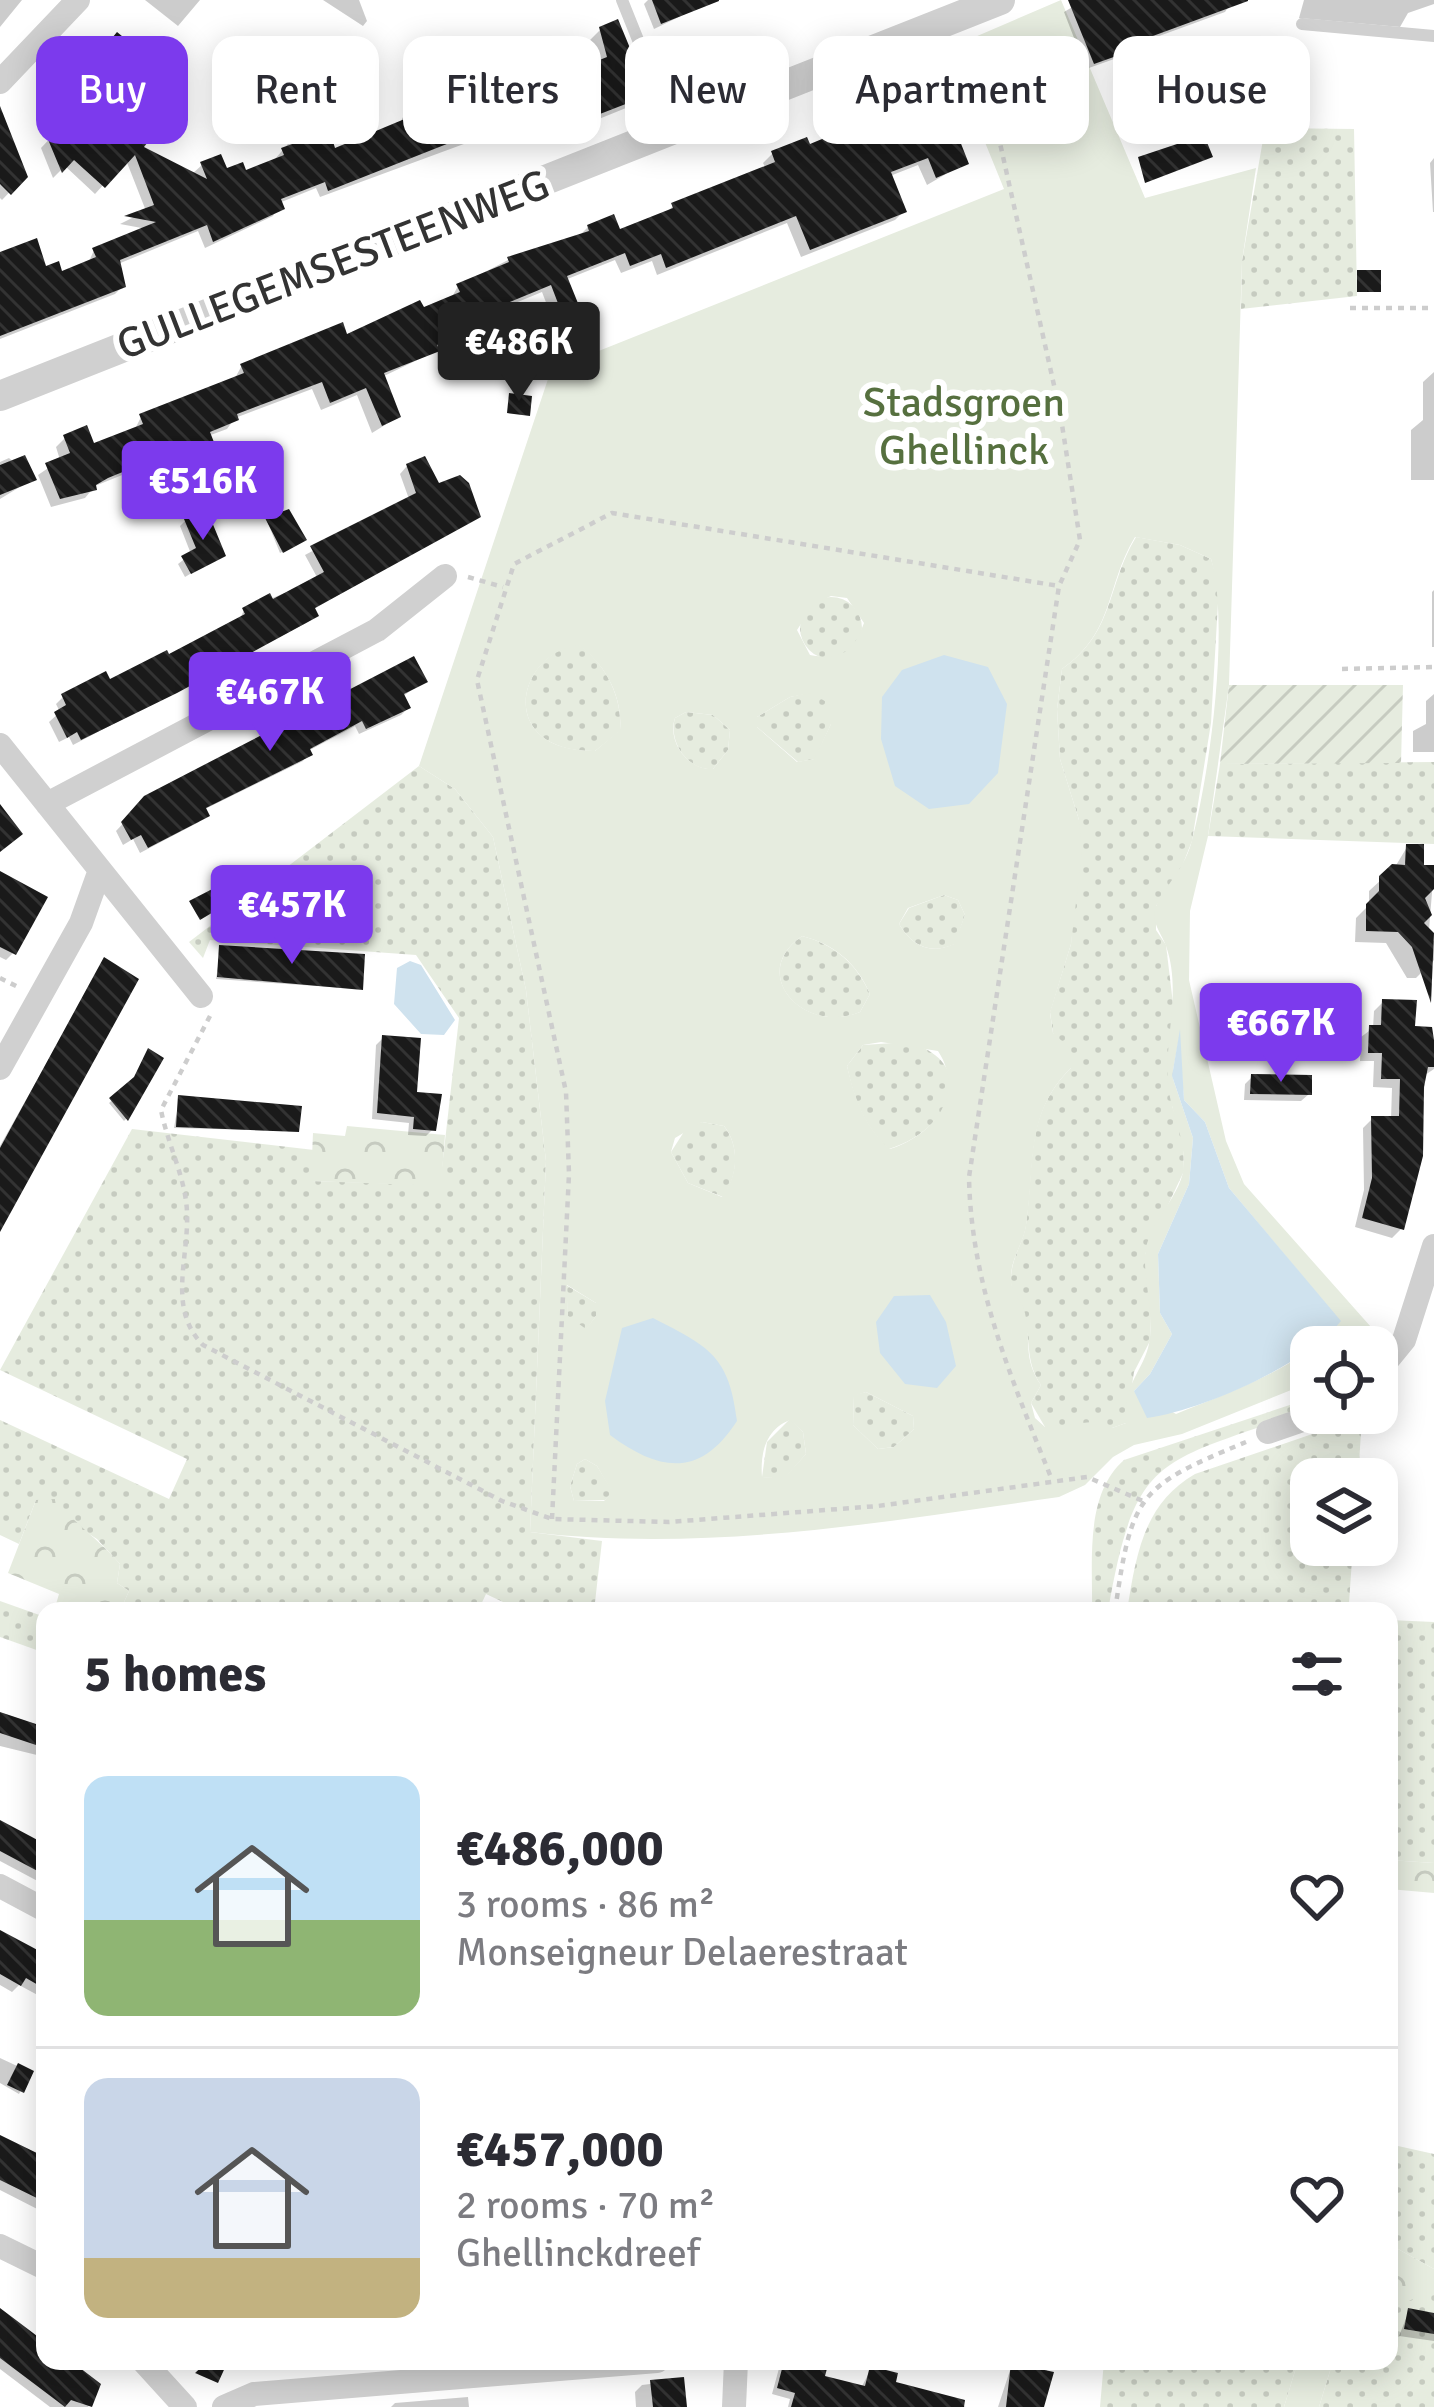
<!DOCTYPE html>
<meta charset="utf-8">
<style>
:root{--surface:#fff;--page:#f7f7f7;--text:#2b2b33;--muted:#7c7c81;--line:#e1e1e2;--accent:#7c3aed}
body{margin:0;font-family:Signika,sans-serif;background:var(--page);color:var(--text);height:100vh;display:flex;flex-direction:column;font-size:45px;white-space:nowrap}
*{box-sizing:border-box;margin:0}
p{font-size:39px;color:var(--muted)}
.icon{flex:none;width:66px;height:66px;fill:none;stroke:currentColor;stroke-width:2;stroke-linecap:round;stroke-linejoin:round}
.map{position:relative;flex:1;overflow:hidden}
.drawer{position:absolute;left:36px;top:1602px;width:1362px;height:768px;display:flex;flex-direction:column;background:var(--surface);border-radius:24px;box-shadow:0 6px 30px #0003}
.drawer>*{flex:none}
.banner{position:absolute;left:36px;top:36px;width:1362px;height:108px;display:flex;gap:24px}
.tools{position:absolute;left:1290px;top:1326px;display:grid;gap:24px}
.tools a{display:grid;place-items:center;width:108px;height:108px;border-radius:24px;background:var(--surface);box-shadow:0 6px 30px #0003;font-size:60px}
.price{position:absolute;translate:-50% -102px;padding:0 27px;border-radius:12px;background:var(--accent);color:#fff;font-size:39px;line-height:78px;filter:drop-shadow(0 3px 6px #0008)}
.price::after{content:'';position:absolute;left:50%;top:72px;width:36px;height:27px;margin-left:-18px;background:inherit;clip-path:polygon(0 0,100% 0,50% 100%)}
.price.active{background:#222;color:#fff}
ul{padding:0;list-style:none}
li{display:flex;align-items:center;gap:36px;height:300px;padding:0 48px}
li+li{border-top:3px solid var(--line)}
li span{display:grid;place-items:center;flex:none;width:336px;height:240px;border-radius:24px;color:#555}
li>.icon{margin-inline-start:auto}
span .icon{width:144px;height:144px;fill:#fffc;stroke-width:1}
li b{font-size:51px}
h2{display:flex;justify-content:space-between;align-items:center;height:144px;padding:0 48px;font-size:51px}
.tag{padding:0 42px;border-radius:24px;background:var(--surface);box-shadow:0 6px 30px #0003;font-size:42px;line-height:108px}
.tag.active{background:var(--accent);color:#fff}
.map>svg:first-child{display:block}
</style>
<div class="map">
<svg width="1434" height="2407" viewBox="0 0 1434 2407">
<defs>
<pattern id="grass-dots" width="8" height="8" patternUnits="userSpaceOnUse" patternTransform="scale(3)"><rect width="8" height="8" fill="#e6ecdf"/><path d="M2 2h.1M6 6h.1" fill="none" stroke="#c6cbc0" stroke-width="1.8" stroke-linecap="round"/></pattern>
<pattern id="forest-crowns" width="20" height="18" patternUnits="userSpaceOnUse" patternTransform="scale(3)"><rect width="20" height="18" fill="#e6ecdf"/><path d="M2 6a3 3 0 1 1 6 0M12 15a3 3 0 1 1 6 0" fill="none" stroke="#c6cbc0"/></pattern>
<pattern id="garden-furrows" width="10" height="10" patternUnits="userSpaceOnUse" patternTransform="scale(3)"><rect width="10" height="10" fill="#e6ecdf"/><path d="M-1 1l2-2M0 10L10 0M9 11l2-2" fill="none" stroke="#c6cbc0"/></pattern>
<pattern id="building-back-hatch" width="6" height="6" patternUnits="userSpaceOnUse" patternTransform="scale(3)"><rect width="6" height="6" fill="#1a1a1a"/><path d="M-1 5l2 2M0 0l6 6M5-1l2 2" fill="none" stroke="#333"/></pattern>
</defs>
<rect width="100%" height="100%" fill="#fff"/>
<!-- grass -->
<path fill="url(#grass-dots)" d="M1265 128 1354 129 1357 296 1241 309 1242 261Z
M1136 537 1180 545 1211 559 1219 586 1211 723 1192 841 1179 874 1156 906V930L1166 945 1174 1012 1172 1106 1183 1136 1184 1171 1145 1254 1152 1290 1150 1341 1134 1372 1126 1423 1112 1428 1045 1427 1031 1403 1041 1385C1026 1363 1031 1346 1025 1323 1021 1308 1010 1295 1011 1279 1011 1258 1023 1244 1026 1225 1035 1165 1024 1114 1071 1068L1053 1033 1050 1012 1071 944 1079 820 1060 759 1057 709 1062 669C1115 632 1106 587 1136 537Z
M800 628a31 31 0 1 1 62 0a31 31 0 1 1-62 0Z
M578 644C605 663 623 697 620 731L595 751C496 752 515 655 578 644Z
M812 692 831 704V724L815 759 798 762 757 727V717L790 697Z
M686 712 713 715 730 730 728 750 713 769C687 771 668 741 675 718Z
M1434 762V844L1208 836 1220 764Z
M419 766 455 789 493 837 526 990 546 1161 530 1532 602 1541 594 1611H522L486 1594 478 1611H120L129 1591 117 1583 120 1564 97 1539 36 1500 19 1544 0 1535V1420L169 1499 187 1459 0 1370 132 1129 314 1150 312 1181 440 1185 459 1018 416 955 210 940 203 958 189 942Z
M944 895 958 900 965 915 955 944C930 955 912 946 899 924L909 908Z
M802 936C834 944 857 964 870 994L860 1012C804 1036 747 974 802 936Z
M909 1042C984 1066 946 1132 889 1149 864 1126 854 1099 847 1066L863 1045Z
M702 1122 724 1126C740 1146 738 1176 723 1197L688 1183 671 1152 687 1127Z
M566 1285 596 1303V1316L586 1330 568 1317Z
M866 1392 913 1416 914 1429 894 1447 878 1449 853 1425 854 1395Z
M1311 1398V1407L1297 1414C1157 1464 1135 1455 1108 1611H1092C1093 1563 1084 1495 1124 1460Z
M1362 1417 1358 1479H1311V1545H1353L1349 1603 1354 1611H1127C1136 1556 1143 1504 1195 1474Z
M790 1419 803 1432 806 1454 784 1479 762 1477 767 1442Z
M585 1459 597 1466 613 1492 605 1500 574 1501 570 1486 577 1464Z
M0 1601 45 1617V1653L0 1637Z
M1389 1620 1434 1622V1863L1389 1860Z
M1389 2144 1434 2154V2269L1389 2244Z
M1428 2287 1434 2289V2407H1319L1333 2361H1389V2304L1395 2308Z
M1104 2361H1298L1284 2407H1100Z"/>
<!-- forest -->
<path fill="url(#forest-crowns)" d="M347 1126 445 1135 441 1186 311 1181 313 1133 345 1136Z
M55 1499C75 1525 99 1539 120 1564L117 1583 129 1591 120 1611H54L59 1594 8 1573 36 1500Z
M1389 1860 1434 1863V1893L1389 1889Z
M1389 2244 1434 2269V2289L1394 2308 1389 2304Z
M1298 2361H1333L1319 2407H1284Z"/>
<!-- park -->
<path fill="#e6ecdf" fill-rule="evenodd" d="M1061 0 1145 198 1256 168 1242 261 1229 685 1208 836 1190 911 1189 980 1226 1141 1244 1184 1379 1336 1368 1347H1311V1382L1182 1434 1134 1445 1113 1457 1085 1485 1059 1497C886 1522 705 1553 530 1532L546 1161 526 990 493 837 455 789 419 766 551 370 1004 189 947 49ZM1135 537 1180 545 1211 559C1230 625 1210 772 1192 840 1186 866 1168 882 1157 904 1149 921 1161 932 1166 946 1182 991 1164 1038 1168 1083 1170 1111 1184 1134 1184 1163 1184 1195 1147 1222 1145 1255 1144 1281 1153 1309 1150 1337 1147 1369 1123 1379 1126 1423L1112 1428 1101 1421 1045 1427 1035 1418 1031 1403 1041 1385C1023 1359 1031 1341 1025 1313 1022 1301 1011 1292 1011 1280 1010 1259 1023 1245 1026 1226 1036 1166 1024 1114 1071 1068V1049L1053 1033 1050 1013 1071 944 1082 852 1079 820 1060 759 1057 709 1062 669C1115 632 1105 587 1135 537ZM831 596 847 598 864 623C853 652 841 661 810 655L797 630 814 604ZM578 645C605 663 623 697 620 730L595 751C496 752 515 655 578 645ZM812 693 831 705V724L814 759 797 762 757 727V717L790 697ZM686 712 713 715 730 730 728 750 713 769C687 770 667 741 675 718ZM944 895 958 900 965 915 954 944C930 955 912 946 899 924L908 908ZM802 936C834 944 857 963 870 994L860 1012C804 1035 747 974 802 936ZM1179 1038 1184 1100 1205 1122 1229 1188 1340 1321C1305 1367 1228 1392 1176 1414L1134 1391 1150 1374 1172 1334 1160 1313 1158 1254 1189 1184 1193 1138 1172 1076ZM881 1042 938 1051C966 1094 934 1135 890 1149 864 1126 855 1099 847 1066L863 1045ZM702 1122 724 1126C740 1146 738 1176 722 1197L688 1183 671 1152 675 1138ZM567 1285 596 1303V1316L586 1329 568 1316ZM866 1392 913 1416 914 1429 894 1447 878 1449 853 1425 854 1396ZM790 1420 803 1432 806 1454 784 1478 762 1477C760 1453 766 1429 790 1420ZM585 1459 597 1466 612 1492 604 1501H574L570 1486 577 1464Z"/>
<!-- garden -->
<path fill="url(#garden-furrows)" d="M1229 685H1403L1401 763 1220 764Z"/>
<!-- water -->
<path fill="#cfe2ee" d="M944 655 988 667 1007 704 998 773 969 804 929 809 895 786 881 739 882 697 902 670Z
M410 961 421 965 455 1020 444 1035 421 1034 394 1004 397 968Z
M1180 1029 1184 1100 1205 1122 1229 1188 1341 1321C1307 1364 1201 1411 1147 1418L1134 1391 1150 1374 1172 1334 1160 1313 1158 1254 1189 1184 1193 1138 1172 1076Z
M930 1295 946 1322 956 1366 937 1388 905 1384 880 1353 876 1322 894 1296Z
M653 1318C710 1347 729 1356 737 1421 701 1477 661 1473 610 1435L605 1401 622 1328Z"/>
<!-- shadow -->
<path fill="#0003" d="M0 0H22L0 27Z
M145 0H200L178 26Z
M323 0H359L367 21 363 26Z
M648 0H706L708 3 654 29 644 4Z
M1084 0H1233L1225 12 1140 43 1145 54 1138 61 1121 68 1117 58 1086 69 1064 12Z
M1304 0H1434V4L1408 13 1400 27 1299 18Z
M600 30 637 97 626 108 589 123 570 93 575 95 596 65 589 41Z
M110 44 143 97 139 148 192 174 202 165 244 173 275 159 294 137 333 153 399 125 406 111 546 104 513 126 320 197 316 188 279 203 273 216 205 248 198 231 118 264 123 286 115 294 0 339V256L61 275 88 264 94 250 147 229 120 224 146 211 126 160 95 194 65 166 53 178 41 148 101 84 86 71Z
M1228 64 1251 80 1235 107 1221 71Z
M875 139 965 163 927 185 918 165 890 176 904 211 895 220 801 257 787 223 657 275 652 261 621 273 615 260 565 280 588 337 565 352 542 292 498 310 504 324 493 335 497 344 488 353 474 359 465 337 382 377 398 417 372 433 357 395 321 410 312 389 235 418 227 429 208 436 213 449 177 469 181 478 172 487 154 494 142 467 95 486 85 498 51 507 38 475 60 460 56 447 65 438 92 447 134 431 141 417 234 380 241 367 423 311 451 299 458 286 508 260 578 237 588 227 619 232 664 215 673 206 766 169 763 163 772 154Z
M0 153 25 176 2 200 0 198Z
M1434 158V212H1433L1430 163Z
M1434 372V480H1411V430L1423 420V382Z
M9 458 33 479 0 499V462Z
M407 466 478 516 312 610 315 615 308 622 73 745 69 737 59 742 49 722 60 712 56 704 63 697 168 658 239 621 244 610 318 579 305 555 409 499 400 474Z
M185 521 222 555 185 577 178 564 191 554 180 526Z
M267 521 301 542 280 553Z
M1434 590V647H1432V592Z
M424 681 402 697 408 708 401 715 359 734 355 726 308 751 303 761 203 810 199 822 140 853 133 839 123 845 116 831 146 799Z
M1434 694V752H1413V731L1426 724V701Z
M1407 847 1421 868H1434L1428 942 1434 941V960L1416 978H1407L1386 943 1355 942 1356 918 1369 905V891L1395 867Z
M0 899 13 953 6 960 0 957Z
M221 948 360 989 216 979Z
M104 961 0 1226V1146Z
M1383 1002 1434 1043V1069L1425 1075 1420 1155 1401 1229 1392 1238 1355 1227 1364 1190 1363 1128 1372 1119H1391L1392 1088 1373 1087 1374 1061H1360L1361 1037 1373 1028 1374 1011Z
M383 1038 433 1129 426 1136 408 1135 409 1123 372 1119 376 1045Z
M160 1059 126 1119 124 1121 109 1103Z
M1252 1077 1309 1094 1301 1101 1244 1100 1245 1084Z
M179 1098 296 1131 174 1128Z
M0 1715 45 1730V1757L0 1746Z
M0 1824 45 1848V1885L0 1861Z
M0 1933 45 1957V1999L19 1985 12 1992 0 1985Z
M0 2058 30 2072 19 2094 0 2083Z
M0 2139 45 2174V2213L0 2190Z
M0 2311 45 2345V2361H66L96 2396 88 2407H50L0 2369Z
M1409 2311 1434 2316V2341L1399 2336Z
M781 2361H826L822 2378 861 2388 871 2369 892 2385 966 2407H788L790 2399 772 2394Z
M1013 2361H1048L1042 2407H998Z
M682 2380 684 2407H636L635 2392 642 2385Z
M468 2397 469 2407H391L395 2403Z"/>
<!-- building -->
<path fill="url(#building-back-hatch)" d="M652 0H719V1L661 24Z
M1068 0H1248V1L1142 40 1148 55 1129 63 1125 53 1094 64Z
M618 19 639 70 631 74 641 98 600 114 579 80 587 65 607 57 599 27Z
M117 32 167 73 147 97 169 115 144 147 207 179 200 162 221 154 227 168 243 162 246 170 284 155 281 148 295 143 292 134 311 127 315 135H331L335 148 407 118 404 108 426 100 429 108 536 69 550 105 469 141 467 136 328 191 325 182 281 199 285 209 213 242 207 225 120 260 126 287 0 336V252L37 238 46 266 59 261 62 271 96 257 92 248 156 222 124 216 154 205 135 155 105 188 74 160 62 173 47 137 106 74 92 62Z
M1243 54 1254 80 1243 103 1226 61Z
M0 106 28 177 11 195 0 184Z
M947 108 969 164 936 178 928 158 891 172 907 212 810 250 796 216 666 268 661 254 630 266 625 253 567 276 592 338 574 345 551 285 500 306 507 325 494 330 500 345 483 352 474 330 437 345 440 351 384 373 401 417 382 426 366 388 330 403 322 382 237 414 239 420 210 432 217 450 179 465 184 479 164 487 152 460 108 478 96 485 97 490 60 499 45 463 70 453 63 435 87 425 94 443 143 424 139 414 244 373 240 364 343 322 347 334 420 300 424 307 460 292 456 284 509 262 507 257 589 231 587 225 614 214 620 229 673 208 671 203 775 162 771 151 807 137 810 144 870 119 877 135Z
M1225 112 1234 135 1215 143 1206 120Z
M1204 135 1213 157 1145 183 1138 157Z
M1357 270H1381V292H1357Z
M509 393 532 396 530 416 507 413Z
M25 455 37 480 0 495V465Z
M425 456 439 483 460 475 469 483 481 517 315 608 319 616 177 693 81 740 77 732 67 738 54 712 66 705 61 694 106 671 110 679 167 650 169 654 245 614 242 608 270 593 273 599 324 572 310 546 416 493 406 464Z
M289 509 307 540 283 553 265 518Z
M207 510 226 556 191 574 181 556 196 548 184 519Z
M414 656 428 682 404 694 411 708 366 729 362 721 310 749 313 755 206 808 210 816 148 848 141 835 131 840 121 822 144 796Z
M0 804 23 834 0 852Z
M1406 844H1424V865H1434V889L1425 898 1432 915 1424 923 1434 933 1431 1003 1412 947 1398 932 1366 931V904L1379 891V876L1392 864 1405 865Z
M0 871 48 897 16 955 0 947Z
M226 882 235 899 200 920 189 901Z
M219 945 365 954 363 990 217 977Z
M104 957 139 979 0 1232V1148Z
M1382 999 1417 1000 1415 1026 1432 1027 1434 1040V1067H1428L1424 1087 1423 1156 1404 1230 1362 1218 1372 1178 1371 1116H1399L1400 1079H1381L1382 1053H1368L1369 1025H1381Z
M382 1035 421 1038 417 1092 442 1094 436 1131 413 1129 414 1117 377 1113Z
M148 1048 164 1058 128 1121 109 1098 134 1077Z
M1251 1074 1312 1075V1095L1250 1094Z
M178 1095 302 1106 299 1132 176 1127Z
M0 1712 45 1727V1748L0 1733Z
M0 1820 45 1844V1875L0 1851Z
M0 1930 45 1954V1989L26 1978 21 1986 0 1974Z
M18 2063 34 2071 24 2093 7 2085Z
M0 2135 45 2157V2202L0 2180Z
M0 2308 45 2342V2361H71L101 2384 92 2407 71 2400 65 2407 0 2358Z
M1408 2308 1434 2313V2334L1404 2329Z
M208 2361H228L218 2383 195 2373Z
M784 2361H829L825 2376 865 2386 870 2366 898 2373 896 2382 965 2400 964 2407H791L795 2393 777 2388Z
M1011 2363 1054 2372 1044 2407H1006Z
M684 2377 687 2407H653L650 2380Z"/>
<g fill="none" stroke-linecap="round" stroke-linejoin="round">
<!-- path -->
<path stroke="#cdcdcd" stroke-width="4.5" stroke-dasharray="6 6" stroke-linecap="butt" d="M977 40 1060 412 1080 540 1059 586 969 1177C971 1286 1012 1380 1052 1480
M1350 308H1434
M468 577 503 587
M1342 669 1434 667
M0 978 18 987
M210 1016 161 1110C167 1141 182 1171 186 1201 193 1250 164 1306 203 1345L502 1501 552 1519 669 1522 878 1506 1087 1477 1143 1501
M552 1519 569 1174 566 1092 477 680 514 564 612 513 1059 586
M1115 1611C1132 1493 1138 1487 1246 1442"/>
<!-- service -->
<path stroke="#d0d0d0" stroke-width="12" d="M622 0 673 127
M1302 24 1434 36"/>
<!-- minor -->
<path stroke="#d0d0d0" stroke-width="24" d="M0 82 78 0
M0 745 201 996
M47 804 377 630 445 576
M0 1068 81 923 100 870
M1377 1373 1404 1340 1434 1246
M1268 1432 1323 1413
M0 1886 45 1910
M0 2246 45 2268
M143 2361 185 2407
M224 2407 254 2394 657 2361
M734 2407 736 2361"/>
<!-- tertiary -->
<path stroke="#d0d0d0" stroke-width="30" d="M0 396 1000 0"/>
</g>
<g text-anchor="middle" dominant-baseline="central" stroke-width="12" stroke-linejoin="round" paint-order="stroke">
<!-- street labels -->
<g font-size="42" fill="#333" stroke="#fff">
<text transform="translate(333 265) rotate(-21)">GULLEGEMSESTEENWEG</text>
</g>
<!-- park labels -->
<g font-size="42" fill="#56703f" stroke="#fff">
<text x="964" y="402">Stadsgroen<tspan x="964" dy="48">Ghellinck</tspan></text>
</g>
</g>
</svg>
<div class="tools">
<a><svg class="icon" aria-label="locate" viewBox="0 0 24 24"><circle cx="12" cy="12" r="6"/><path d="M12 2v4M12 18v4M2 12h4M18 12h4"/></svg></a>
<a><svg class="icon" aria-label="layers" viewBox="0 0 24 24"><path d="M12 4l9 5-9 5-9-5zM3 14l9 5 9-5"/></svg></a>
</div>
<b class="price active" style="left:519px;top:404px">€486K</b>
<b class="price" style="left:203px;top:543px">€516K</b>
<b class="price" style="left:270px;top:754px">€467K</b>
<b class="price" style="left:292px;top:967px">€457K</b>
<b class="price" style="left:1281px;top:1085px">€667K</b>
<div class="banner">
<a class="tag active">Buy</a>
<a class="tag">Rent</a>
<a class="tag">Filters</a>
<a class="tag">New</a>
<a class="tag">Apartment</a>
<a class="tag">House</a>
</div>
<section class="drawer">
<h2>5 homes<svg class="icon" aria-label="filters" viewBox="0 0 24 24"><path d="M4 7h16M4 17h16"/><circle cx="9" cy="7" r="2"/><circle cx="15" cy="17" r="2"/></svg></h2>
<ul>
<li><span style="background:linear-gradient(#bfe0f5 60%,#8fb573 0)"><svg class="icon" aria-label="home" viewBox="0 0 24 24"><path d="M3 11l9-7 9 7M6 9v11h12V9"/></svg></span><div><b>€486,000</b><p>3 rooms · 86 m²</p><p>Monseigneur Delaerestraat</p></div><svg class="icon" aria-label="heart" viewBox="0 0 24 24"><path d="M12 20l-8-8c-3-5 5-10 8-4 3-6 11-1 8 4z"/></svg></li>
<li><span style="background:linear-gradient(#c9d6e8 75%,#c2b280 0)"><svg class="icon" aria-label="home" viewBox="0 0 24 24"><path d="M3 11l9-7 9 7M6 9v11h12V9"/></svg></span><div><b>€457,000</b><p>2 rooms · 70 m²</p><p>Ghellinckdreef</p></div><svg class="icon" aria-label="heart" viewBox="0 0 24 24"><path d="M12 20l-8-8c-3-5 5-10 8-4 3-6 11-1 8 4z"/></svg></li>
</ul>
</section>
</div>
